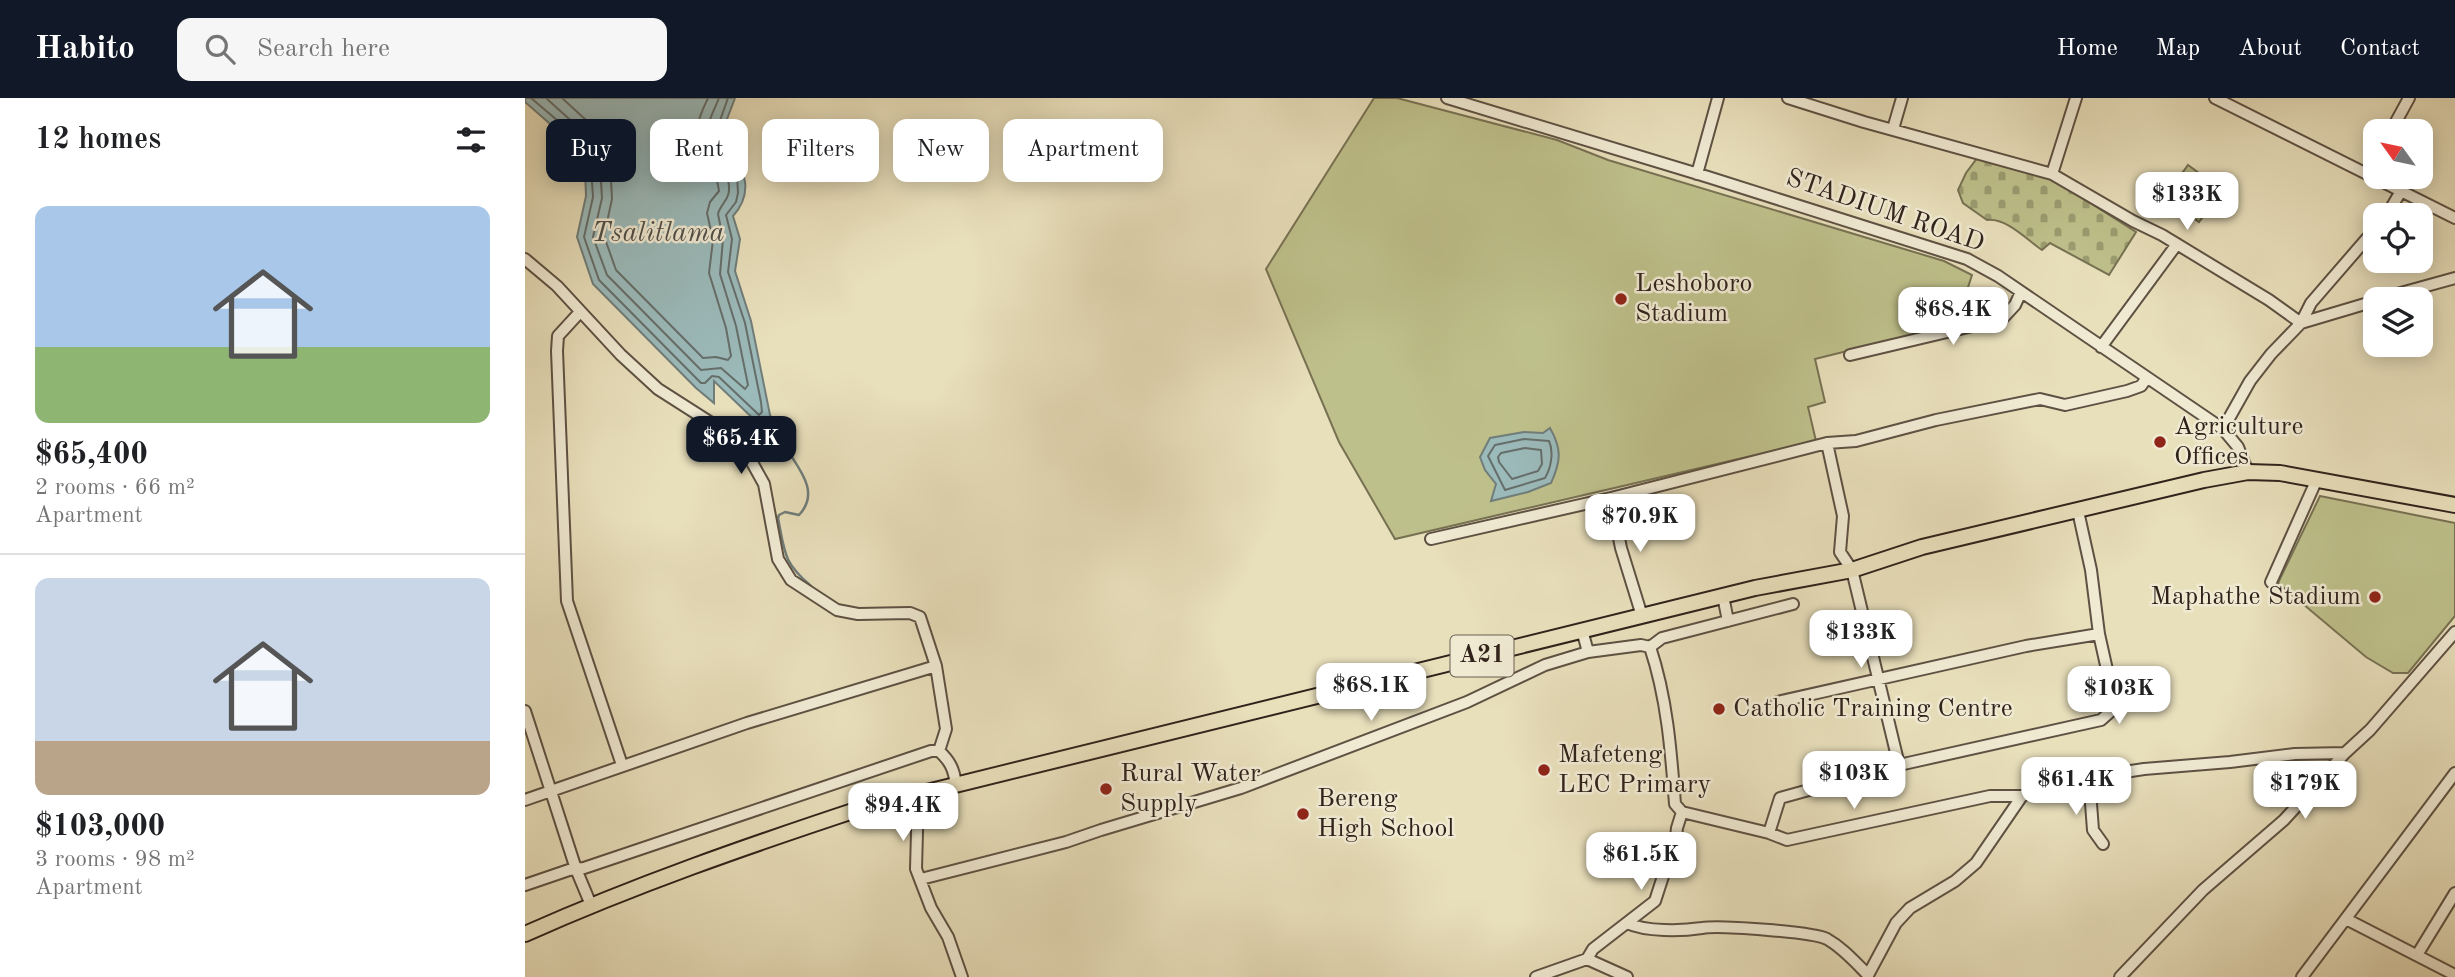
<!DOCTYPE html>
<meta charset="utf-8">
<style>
:root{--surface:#fff;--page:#f6f6f6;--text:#202124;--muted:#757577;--line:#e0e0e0;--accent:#111827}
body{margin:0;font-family:"Old Standard TT",serif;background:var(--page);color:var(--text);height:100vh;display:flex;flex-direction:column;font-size:26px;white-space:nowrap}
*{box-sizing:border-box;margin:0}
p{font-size:23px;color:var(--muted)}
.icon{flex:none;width:38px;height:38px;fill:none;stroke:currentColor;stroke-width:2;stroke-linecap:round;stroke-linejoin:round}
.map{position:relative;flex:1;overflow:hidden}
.panel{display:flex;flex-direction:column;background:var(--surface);width:525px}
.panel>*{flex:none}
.top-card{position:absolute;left:21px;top:21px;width:665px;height:63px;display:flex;gap:14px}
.needle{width:46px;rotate:303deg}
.buttons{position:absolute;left:1838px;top:21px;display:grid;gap:14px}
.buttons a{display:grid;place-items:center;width:70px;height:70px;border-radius:14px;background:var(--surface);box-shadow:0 4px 18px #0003;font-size:35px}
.price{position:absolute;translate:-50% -60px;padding:0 16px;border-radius:14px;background:#fff;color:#222;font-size:23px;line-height:46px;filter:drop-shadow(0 2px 4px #0008)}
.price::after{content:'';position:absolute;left:50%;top:42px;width:21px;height:16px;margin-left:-10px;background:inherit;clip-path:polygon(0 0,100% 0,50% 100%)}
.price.current{background:var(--accent);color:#fff}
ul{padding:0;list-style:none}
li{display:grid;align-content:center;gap:14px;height:371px;padding:0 35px}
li+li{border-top:2px solid var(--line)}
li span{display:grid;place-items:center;height:217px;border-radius:14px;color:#555}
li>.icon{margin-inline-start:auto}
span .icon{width:126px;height:126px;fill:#fffc;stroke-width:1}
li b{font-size:30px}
h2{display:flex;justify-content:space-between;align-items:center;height:84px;padding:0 35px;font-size:30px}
.chip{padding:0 24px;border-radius:14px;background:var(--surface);box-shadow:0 4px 18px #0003;font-size:24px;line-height:63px}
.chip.current{background:var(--accent);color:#fff}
header{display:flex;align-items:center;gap:42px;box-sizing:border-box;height:98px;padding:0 35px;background:var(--accent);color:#fff}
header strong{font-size:33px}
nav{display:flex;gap:38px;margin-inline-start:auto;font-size:24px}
.search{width:490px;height:63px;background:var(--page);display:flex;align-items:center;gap:18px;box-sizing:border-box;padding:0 24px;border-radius:14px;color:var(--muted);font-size:26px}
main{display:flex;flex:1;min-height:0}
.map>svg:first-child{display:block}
</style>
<header>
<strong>Habito</strong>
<div class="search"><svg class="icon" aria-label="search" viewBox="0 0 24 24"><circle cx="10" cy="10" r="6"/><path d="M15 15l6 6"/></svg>Search here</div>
<nav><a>Home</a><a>Map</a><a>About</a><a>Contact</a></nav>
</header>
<main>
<section class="panel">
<h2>12 homes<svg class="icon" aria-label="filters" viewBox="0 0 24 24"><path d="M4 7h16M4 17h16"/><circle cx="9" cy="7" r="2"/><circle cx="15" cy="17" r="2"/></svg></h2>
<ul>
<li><span style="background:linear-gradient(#a9c7e8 65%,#8fb573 0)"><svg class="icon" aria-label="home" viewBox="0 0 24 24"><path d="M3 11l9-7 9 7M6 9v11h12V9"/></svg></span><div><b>$65,400</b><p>2 rooms · 66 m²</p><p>Apartment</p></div></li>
<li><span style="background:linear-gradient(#c9d6e8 75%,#b9a48a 0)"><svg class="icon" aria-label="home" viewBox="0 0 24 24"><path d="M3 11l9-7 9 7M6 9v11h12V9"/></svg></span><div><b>$103,000</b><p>3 rooms · 98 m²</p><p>Apartment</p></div></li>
</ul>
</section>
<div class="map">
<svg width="1930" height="879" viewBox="0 0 1930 879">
<defs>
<pattern id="cemetery-stones" width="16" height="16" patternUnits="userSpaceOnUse" patternTransform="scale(1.75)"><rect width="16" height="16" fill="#bec08b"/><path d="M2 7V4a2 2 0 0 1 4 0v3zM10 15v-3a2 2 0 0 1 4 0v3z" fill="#9b9c71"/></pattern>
</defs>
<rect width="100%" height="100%" fill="#e8dfbb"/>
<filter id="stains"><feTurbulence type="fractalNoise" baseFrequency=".00286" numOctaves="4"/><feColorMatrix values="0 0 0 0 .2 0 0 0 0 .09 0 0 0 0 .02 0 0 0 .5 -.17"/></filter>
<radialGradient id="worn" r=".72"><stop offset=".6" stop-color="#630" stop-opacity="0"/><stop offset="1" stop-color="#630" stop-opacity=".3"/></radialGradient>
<!-- cemetery -->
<path fill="url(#cemetery-stones)" stroke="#777153" stroke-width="2" d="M1453 59 1526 80 1611 134 1584 177 1525 145 1517 152C1501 141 1482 120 1462 122L1438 105 1433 92 1441 75Z"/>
<!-- pitch -->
<path fill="#bec08b" stroke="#777153" stroke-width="2" d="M849 0H872L1032 42 1083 62 1419 163 1447 177 1431 226 1290 261 1300 304 1283 309 1291 343 870 441 814 344 741 171Z
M1663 67 1697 92 1674 124 1640 99Z
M1795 398 1930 425V518L1883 575H1868L1841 559 1753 485Z"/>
<!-- water -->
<path fill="#9bbaba" stroke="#707d7a" stroke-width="2" d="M0 0H210L199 29C209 60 236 87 208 118L215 141 210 173 226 223 245 317 264 355 189 283V305L171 290 68 186 52 139 61 98 60 72 40 39 0 4Z
M1025 330C1037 351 1036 363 1026 385L1003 394 966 403 971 386 960 372 955 359 965 340 999 334 1018 335Z"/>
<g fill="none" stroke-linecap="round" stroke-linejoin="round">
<!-- shore -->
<path stroke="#666e6a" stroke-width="2" d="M6 0 46 34 66 69 68 99 59 139 74 182 176 285H180L187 278 194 279 234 317 237 314 236 304 220 225 203 174 207 141 201 117 211 104 213 95 212 76 192 31 203 0
M21 0 53 29 75 67 77 100 68 139 82 177 176 272 196 270 220 291 223 287 211 228 195 176 198 141 193 116C195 107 204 102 204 92 205 68 180 43 184 25 186 17 191 8 194 0
M37 0 61 22 85 64 87 101 79 138 91 172 178 260 191 259 203 262 206 258 201 230 184 175 188 142 182 115 185 104 194 93C192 69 171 48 173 27 174 18 179 9 183 0
M999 341 1024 343C1029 354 1026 370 1020 380L980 392 963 358 970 347Z
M1000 350 1016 352 1017 366 1013 373 987 381 974 364 973 359 976 355Z"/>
<!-- stream -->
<path stroke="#707d7a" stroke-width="2.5" d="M263 353C275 372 295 395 274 417L260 414 254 417 253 420C260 455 258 464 286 488"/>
<!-- minor casing -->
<g stroke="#5e5143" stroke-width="14">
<path id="minor" d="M922 0 1183 79 1442 161 1473 178 1698 331 1713 349 1723 374
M1263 0 1339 24 1527 76 1608 123 1637 137 1744 202 1776 225
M1690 0 1930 120
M1368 31 1377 0
M1866 33 1884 0
M1172 76 1193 0
M1527 76 1551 0
M1862 117 1876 93
M0 161 32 188 96 257 133 291 205 337 224 359 239 386 253 461 266 482 312 512 333 516 385 515 395 519 411 568 421 631 414 653
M1854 201 1930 180
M55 214 33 238 32 253 42 503 97 667
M1776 225 1786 205 1850 131
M1576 249 1652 146
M1325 257 1477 221 1490 207 1496 194
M1698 331 1725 283 1746 256 1776 225 1850 203
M1302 345 1318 418 1315 454 1327 472 1374 667
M1086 400 1096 450 1117 518
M906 441 1086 400 1302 345 1331 343 1411 322 1515 301 1540 307 1602 293 1616 288 1621 281
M1746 484 1792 381
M1198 498 1203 523
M1125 549 1137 540 1268 506
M1063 554 1116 547 1125 549C1142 600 1146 652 1150 706L1157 714 1244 735 1262 742 1465 698H1497L1535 684 1619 671 1705 664 1770 656 1820 655
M1252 604 1501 548 1574 536
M0 613 51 771 66 807
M1564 679 1568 732 1578 746
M393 697 391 771 406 810 423 839 437 879
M0 702 222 625 411 568
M1244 735 1255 700 1374 667 1576 622 1585 614 1589 603 1574 536 1566 472 1553 413
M396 781 541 744 576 732 716 690 942 604 1020 567 1063 554 1057 532
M0 787 44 772 59 770 406 653H414C425 663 429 671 431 687
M1821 821 1930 877
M1102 825C1121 834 1157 833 1177 830 1194 827 1288 834 1302 841 1318 850 1330 864 1343 877
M1892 857 1930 795
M1062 861 1068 851 1130 803 1141 769 1149 756 1152 730 1157 714
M1011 879 1062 861 1102 879
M1342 879 1371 825 1385 810 1430 783 1451 765 1497 698
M1595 879 1678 792 1759 722 1820 655 1845 632 1930 534
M1777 879 1930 675"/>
</g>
<!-- major casing -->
<g stroke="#30221b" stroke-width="18">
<path id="major" d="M0 836C110 787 222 748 337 710L1230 490 1327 472 1397 449 1679 382 1723 374 1755 375 1930 407"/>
</g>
<!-- minor -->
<use href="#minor" stroke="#f0ead3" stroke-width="10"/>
<!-- major -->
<use href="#major" stroke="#e8dfbb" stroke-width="14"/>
</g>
<!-- markers -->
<g fill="#8f2418" stroke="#f0ead3" stroke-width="2.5">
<circle cx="1096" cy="201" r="7"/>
<circle cx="1635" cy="344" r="7"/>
<circle cx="1850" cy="499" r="7"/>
<circle cx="1194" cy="611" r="7"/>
<circle cx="1019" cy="672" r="7"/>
<circle cx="581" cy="691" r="7"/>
<circle cx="778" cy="716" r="7"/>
</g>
<g text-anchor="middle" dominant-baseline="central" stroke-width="5" stroke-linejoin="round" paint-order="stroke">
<!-- shield labels -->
<rect fill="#f0ead3" stroke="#6a5e52" stroke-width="2" x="925.5" y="537.5" width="63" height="41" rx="5"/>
<g font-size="24" font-weight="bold" fill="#30221b">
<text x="957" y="558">A21</text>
</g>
<!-- street labels -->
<g font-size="26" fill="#30221b" stroke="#f0ead3">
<text transform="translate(1360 113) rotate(19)">STADIUM ROAD</text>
</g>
<!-- poi labels -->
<g font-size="26" fill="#30221b" stroke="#f0ead3" text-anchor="start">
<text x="1110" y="186">Leshoboro<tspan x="1110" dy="30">Stadium</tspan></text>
<text x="1649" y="329">Agriculture<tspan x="1649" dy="30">Offices</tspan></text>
<text x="1836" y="499" text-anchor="end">Maphathe Stadium</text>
<text x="1208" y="611">Catholic Training Centre</text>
<text x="1033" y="657">Mafeteng<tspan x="1033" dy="30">LEC Primary</tspan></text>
<text x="595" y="676">Rural Water<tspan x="595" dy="30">Supply</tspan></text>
<text x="792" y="701">Bereng<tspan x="792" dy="30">High School</tspan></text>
</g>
<!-- water labels -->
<g font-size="28" font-style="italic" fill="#50504b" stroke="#f0ead3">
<text x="133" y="136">Tsalitlama</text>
</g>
</g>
<rect width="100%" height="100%" filter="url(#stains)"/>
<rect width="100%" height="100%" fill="url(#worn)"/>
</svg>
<div class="buttons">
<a><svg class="needle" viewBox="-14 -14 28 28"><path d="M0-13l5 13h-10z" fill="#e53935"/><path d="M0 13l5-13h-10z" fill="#757577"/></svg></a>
<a><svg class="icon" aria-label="locate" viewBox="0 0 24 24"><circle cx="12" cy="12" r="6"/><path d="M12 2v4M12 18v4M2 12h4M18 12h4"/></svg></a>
<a><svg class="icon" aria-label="layers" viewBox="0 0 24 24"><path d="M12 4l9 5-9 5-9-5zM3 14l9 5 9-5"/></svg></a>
</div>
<b class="price" style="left:1662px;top:134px">$133K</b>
<b class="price" style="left:1428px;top:249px">$68.4K</b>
<b class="price current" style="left:216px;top:378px">$65.4K</b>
<b class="price" style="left:1115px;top:456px">$70.9K</b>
<b class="price" style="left:1336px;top:572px">$133K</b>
<b class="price" style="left:846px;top:625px">$68.1K</b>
<b class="price" style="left:1594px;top:628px">$103K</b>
<b class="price" style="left:1329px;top:713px">$103K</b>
<b class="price" style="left:1551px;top:719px">$61.4K</b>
<b class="price" style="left:1780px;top:723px">$179K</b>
<b class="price" style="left:378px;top:745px">$94.4K</b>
<b class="price" style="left:1116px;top:794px">$61.5K</b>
<div class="top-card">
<a class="chip current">Buy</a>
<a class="chip">Rent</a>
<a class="chip">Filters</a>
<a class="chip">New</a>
<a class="chip">Apartment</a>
</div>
</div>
</main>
